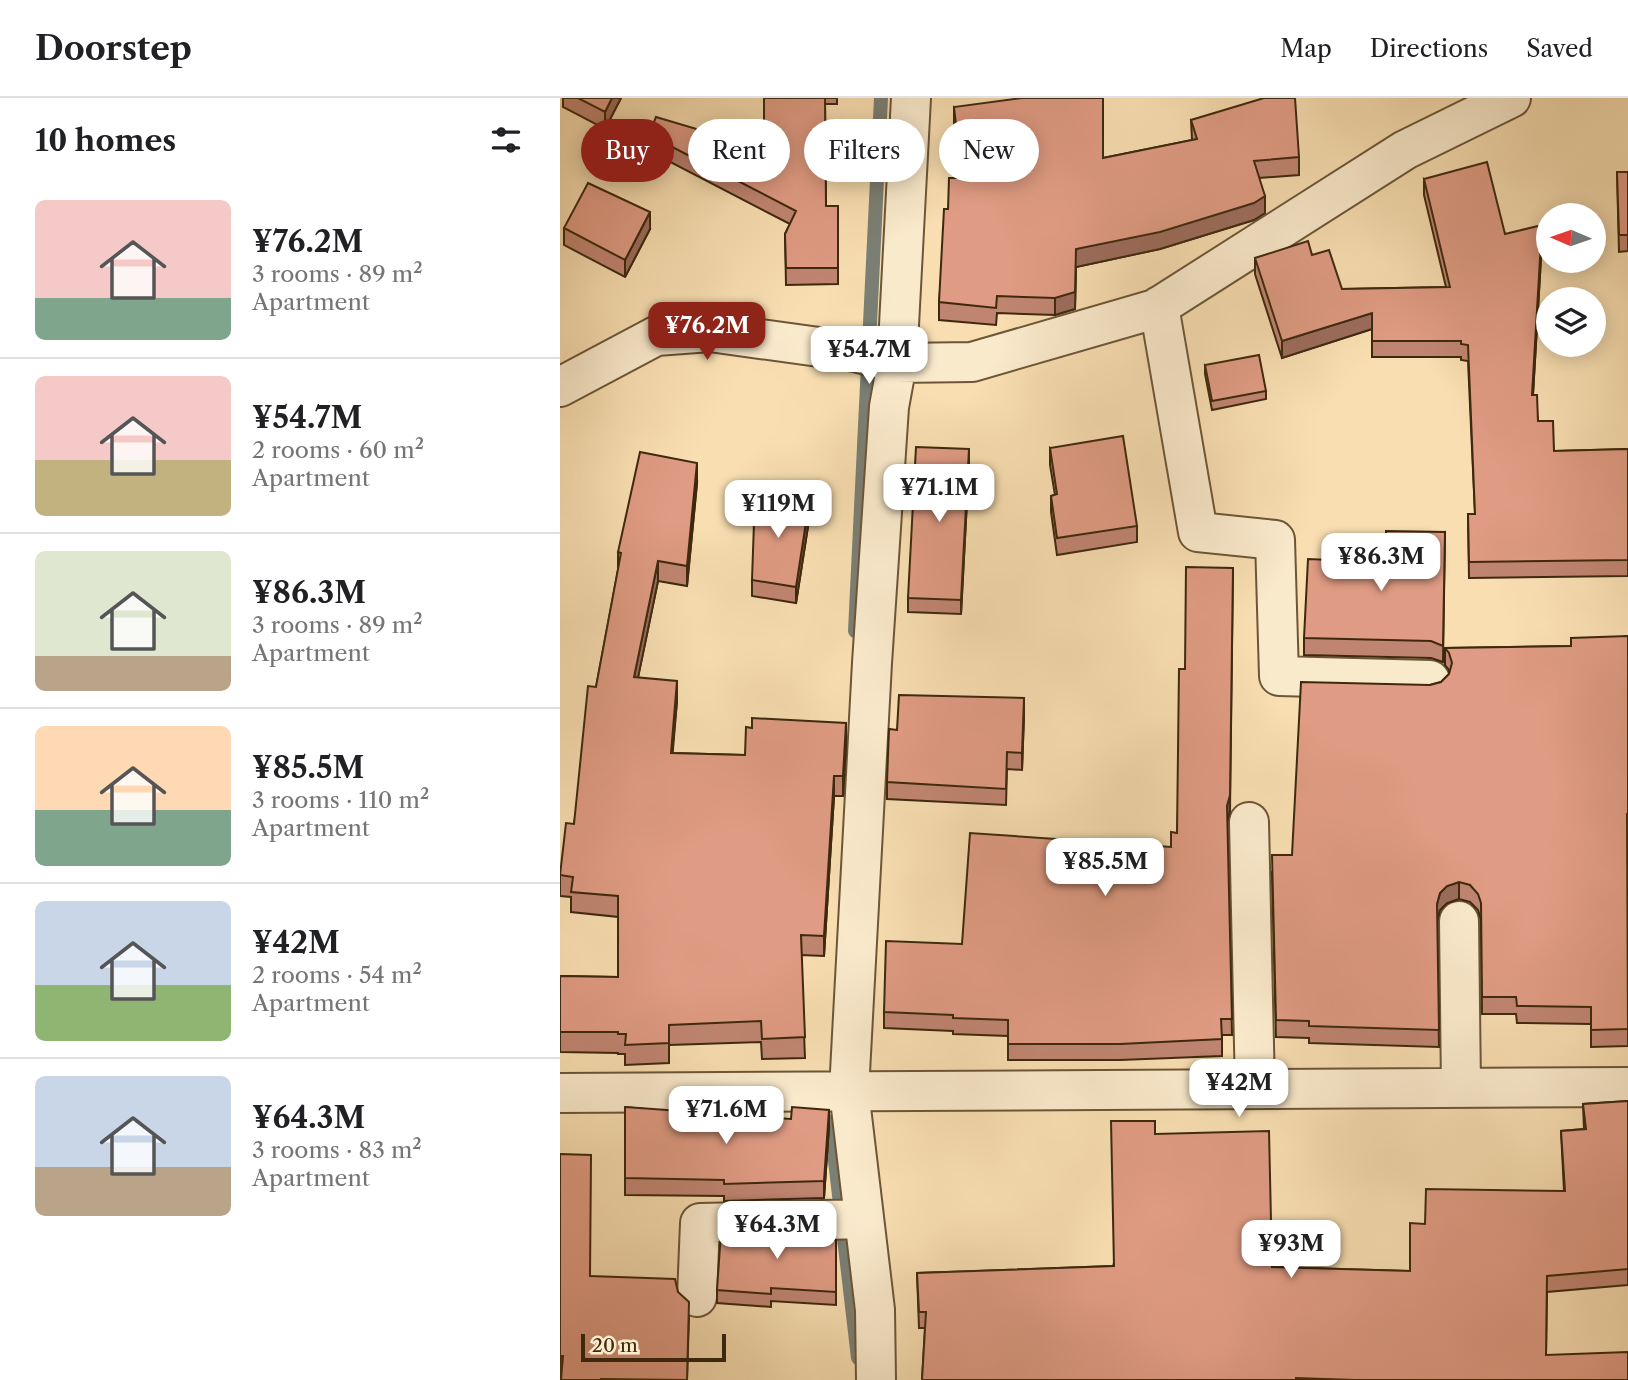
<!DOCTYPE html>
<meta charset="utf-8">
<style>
:root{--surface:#fff;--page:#f6f6f6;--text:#202124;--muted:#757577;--line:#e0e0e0;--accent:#8f2418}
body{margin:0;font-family:"Libre Caslon Text",serif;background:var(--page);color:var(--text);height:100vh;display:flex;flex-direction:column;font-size:26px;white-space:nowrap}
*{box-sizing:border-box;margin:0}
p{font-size:23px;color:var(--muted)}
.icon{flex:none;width:38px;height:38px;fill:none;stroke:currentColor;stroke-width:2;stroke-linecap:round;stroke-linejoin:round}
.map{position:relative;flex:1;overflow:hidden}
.panel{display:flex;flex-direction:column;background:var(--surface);width:560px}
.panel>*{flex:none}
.hud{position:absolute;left:21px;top:21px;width:665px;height:63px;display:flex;gap:14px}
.needle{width:46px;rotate:272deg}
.tools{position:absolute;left:976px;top:105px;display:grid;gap:14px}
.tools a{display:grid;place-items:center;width:70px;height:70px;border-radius:50%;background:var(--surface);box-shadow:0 4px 18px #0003;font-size:35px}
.scale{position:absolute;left:21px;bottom:18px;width:145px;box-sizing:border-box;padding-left:7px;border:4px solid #3e290e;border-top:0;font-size:19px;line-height:24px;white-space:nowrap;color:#3e290e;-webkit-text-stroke:5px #faeacc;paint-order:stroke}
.price{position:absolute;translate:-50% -60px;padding:0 16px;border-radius:14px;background:#fff;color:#222;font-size:23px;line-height:46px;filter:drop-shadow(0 2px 4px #0008)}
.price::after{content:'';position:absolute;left:50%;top:42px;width:21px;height:16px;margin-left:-10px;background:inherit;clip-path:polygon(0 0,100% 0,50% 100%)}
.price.active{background:var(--accent);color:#fff}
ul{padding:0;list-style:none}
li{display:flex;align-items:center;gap:21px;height:175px;padding:0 35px}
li+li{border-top:2px solid var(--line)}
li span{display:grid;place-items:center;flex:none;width:196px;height:140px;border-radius:10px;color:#555}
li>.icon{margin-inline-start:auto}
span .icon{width:84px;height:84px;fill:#fffc;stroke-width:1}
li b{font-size:30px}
h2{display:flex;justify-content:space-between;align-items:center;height:84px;padding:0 35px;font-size:30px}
.pill{padding:0 24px;border-radius:32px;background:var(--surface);box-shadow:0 4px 18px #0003;font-size:24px;line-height:63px}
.pill.active{background:var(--accent);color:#fff}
header{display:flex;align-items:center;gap:42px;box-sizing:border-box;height:98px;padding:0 35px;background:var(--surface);border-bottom:2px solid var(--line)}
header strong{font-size:33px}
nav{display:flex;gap:38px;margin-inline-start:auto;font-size:24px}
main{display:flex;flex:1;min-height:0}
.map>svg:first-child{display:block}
</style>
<header>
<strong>Doorstep</strong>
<nav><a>Map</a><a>Directions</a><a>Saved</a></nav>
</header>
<main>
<section class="panel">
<h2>10 homes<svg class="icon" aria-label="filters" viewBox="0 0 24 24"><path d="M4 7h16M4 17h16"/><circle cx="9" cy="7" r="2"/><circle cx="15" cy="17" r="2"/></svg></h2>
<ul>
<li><span style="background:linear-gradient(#f6c9c9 70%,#7fa58c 0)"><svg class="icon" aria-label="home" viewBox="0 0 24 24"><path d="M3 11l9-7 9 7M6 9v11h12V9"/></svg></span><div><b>¥76.2M</b><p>3 rooms · 89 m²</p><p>Apartment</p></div></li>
<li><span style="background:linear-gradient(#f6c9c9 60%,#c2b280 0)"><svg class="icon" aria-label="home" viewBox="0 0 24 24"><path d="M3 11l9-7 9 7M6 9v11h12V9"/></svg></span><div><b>¥54.7M</b><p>2 rooms · 60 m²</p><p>Apartment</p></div></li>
<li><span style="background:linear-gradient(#dfe7d0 75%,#b9a48a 0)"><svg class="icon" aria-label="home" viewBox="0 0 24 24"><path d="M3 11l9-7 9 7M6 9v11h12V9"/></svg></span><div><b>¥86.3M</b><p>3 rooms · 89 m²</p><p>Apartment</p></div></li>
<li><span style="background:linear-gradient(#ffd9b3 60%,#7fa58c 0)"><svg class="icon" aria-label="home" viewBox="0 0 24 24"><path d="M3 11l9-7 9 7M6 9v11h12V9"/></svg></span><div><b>¥85.5M</b><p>3 rooms · 110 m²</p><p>Apartment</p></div></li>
<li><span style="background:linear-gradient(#c9d6e8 60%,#8fb573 0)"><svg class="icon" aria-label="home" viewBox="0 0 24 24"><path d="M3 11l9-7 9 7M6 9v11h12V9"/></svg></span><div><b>¥42M</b><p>2 rooms · 54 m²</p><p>Apartment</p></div></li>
<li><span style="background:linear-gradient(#c9d6e8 65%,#b9a48a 0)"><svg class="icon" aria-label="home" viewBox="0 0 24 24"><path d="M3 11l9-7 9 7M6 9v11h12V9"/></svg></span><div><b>¥64.3M</b><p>3 rooms · 83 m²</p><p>Apartment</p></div></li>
</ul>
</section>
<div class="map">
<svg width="1068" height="1282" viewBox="0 0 1068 1282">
<rect width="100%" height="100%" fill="#f8deb1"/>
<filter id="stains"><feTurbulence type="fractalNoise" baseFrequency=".00286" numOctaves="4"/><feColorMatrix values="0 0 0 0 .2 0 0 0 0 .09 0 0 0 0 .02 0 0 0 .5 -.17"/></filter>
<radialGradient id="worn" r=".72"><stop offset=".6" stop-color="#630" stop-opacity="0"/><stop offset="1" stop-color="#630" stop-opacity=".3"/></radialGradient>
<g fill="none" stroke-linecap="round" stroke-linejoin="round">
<!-- stream -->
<path stroke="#7b7f74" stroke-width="14" d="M295 533 321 0
M275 1022V1063L298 1260"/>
<!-- minor casing -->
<g stroke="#6c5637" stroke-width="42">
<path id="minor" d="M599 208 638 434 715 442 719 578 870 582
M0 289 96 238 150 234 295 254 337 265 412 264 595 211 845 52 951 0
M689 724 695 991
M899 823 901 990
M0 995 1068 989
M137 1199 140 1125 304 1121
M316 1282 315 1212 289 993 312 565 329 309 337 265 351 0"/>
</g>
<!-- minor -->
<use href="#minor" stroke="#faeacc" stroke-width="38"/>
</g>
<!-- wall -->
<path fill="#c08571" stroke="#3e290e" stroke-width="2" d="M3 0H61L45 31 3 9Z
M204 0H277V6H265L266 108H278V186L226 187 225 136 230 126 89 53V37L204 51Z
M394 9 543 60 632 42 631 22 739 59V77L699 80 705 115 694 122 600 151 516 169 515 211 495 217 437 215 436 227 379 222V204L388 111 400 80 394 26Z
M1057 74H1068V153L1059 154Z
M864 81 945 136 982 143 973 297 978 323 994 353 1068 351V478L909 480 908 416H915L908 263 901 262V259H812V231L722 260 695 176V160L752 157 782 191 886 189 864 97Z
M4 130 90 131 65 179 4 147Z
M645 267 706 293V301L652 312 645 276Z
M490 350 577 428V444L497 457 491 414V398L495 397 490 367Z
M409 365 401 516 348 514V500Z
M137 385 127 488 98 483 78 579 117 603 112 655 185 657 286 646 283 698H274L264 858 241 857 245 960 202 961 201 944 109 947V965L65 967V956H58V955L0 954V878L58 879V819L11 814V799L0 798V777L14 726 36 589 58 472V454Z
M249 422 236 505 192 498V482Z
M885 434 883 564 871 560 744 557V540L817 464 826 457Z
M1068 538V733H1067V799H1068V948L1031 949V926L957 925 956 916H922L921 822 918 812 910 804 899 801 887 805 880 812 877 822 879 949 749 945V940L716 939 712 774 732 757 870 587 881 584 889 576V572L885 567V550L1011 548Z
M625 571 670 713 667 723 672 937H662V958L560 962H448V938L393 936V933L324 930V914L402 846 611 749 617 735Z
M464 617 462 672 447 671 446 707 327 701V684L337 632Z
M1068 1003V1187L987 1194 986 1257 1068 1282H362L365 1230H359L357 1175 553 1168 595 1036 712 1169 850 1173 865 1126 1004 1093 1001 1033 1024 1031 1023 1006Z
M65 1009 269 1029 264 1100 164 1103V1098L65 1097Z
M0 1056 30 1178 118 1194 129 1219 127 1282H1Z
M260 1142H276V1207L211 1203V1209L157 1205V1192Z"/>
<!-- shaded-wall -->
<path fill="#9c6c5c" stroke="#3e290e" stroke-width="2" d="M52 0H61L45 31V14Z
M705 98V115L694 122 600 151 516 169 515 211 495 217V200L516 151Z
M90 114V131L65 179V162Z
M982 127V143L972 313V297Z
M812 215V231L722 260V243Z
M409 351V365L401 516V502Z
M137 365V385L127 488V468Z
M249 405V422L236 505V489Z
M98 463V483L74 599V579Z
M673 470 670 713 667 724Z
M117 583V603L111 675V655Z
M464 600V617L462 672V655Z
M286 625V646L283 698V678Z
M274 678V698L264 858V838Z
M899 784V801L887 805 880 812 877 823V806L880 795 887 788Z
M269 1012V1029L264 1100V1083Z"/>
<!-- building -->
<path fill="#df9b83" stroke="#3e290e" stroke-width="2" d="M18 0H52L45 14Z
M204 0H265L266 108H278V170H226L225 136 236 113 89 37 96 19 204 51Z
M462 0H543V60L637 41 631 22 704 0H735L739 59 694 63 705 98 694 105 600 134 516 151 515 194 495 200 437 198 436 210 379 204 384 111H388L389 80H402L394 9Z
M927 64 945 136 982 127 972 297H977L978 323H993L994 353 1068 351V462L909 464 908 416H915L908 247 901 246V243H812V215L722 243 695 160 748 143 752 157 769 152 782 191 890 189 864 81Z
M1057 74H1068V137H1059Z
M28 85 90 114 65 162 4 130Z
M699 257 706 293 652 303 645 267Z
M563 338 577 428 497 440 491 398 497 396 490 350Z
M356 349 409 351 401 502 348 500Z
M80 354 137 365 127 468 98 463 74 579 117 583 111 655 185 657 186 629 192 630V620L286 625 283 678H274L264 838 241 837 245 939 202 941 201 923 109 927V945L65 947 66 936H58V934H0V878L58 879V798L11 794 13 779 0 777 6 725 14 726 28 588 36 589 61 455 58 454Z
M195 396 249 405 236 489 192 482Z
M826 433 885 434 883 548 871 543 744 540 748 461 817 464V457H826Z
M626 469 673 470 670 697 667 708 672 921H661L662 941 560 946H448V922L393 920V917L324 914 326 843 402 846 410 735 611 749V734L617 735 619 571H625Z
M1068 538V716H1067L1068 931 1031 932V909L957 908 956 899H922L921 805 918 796 910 787 899 784 887 788 880 795 877 806 879 932 749 928V923L716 922 712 757H732L741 584 870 587 881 584 889 576 892 565 889 555 885 550 1011 548V540Z
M339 597 464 600 462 655 447 654 446 691 327 684 329 631 337 632Z
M1068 1003V1171L987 1178 986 1257 1068 1254V1282H795L736 1280V1282H362L366 1214H359L357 1175 554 1168 551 1023H595V1036L709 1033 712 1169 850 1173V1125L865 1126 866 1091 1005 1093 1001 1033 1026 1031 1023 1006Z
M65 1009 231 1021 232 1009 269 1012 264 1083 164 1086V1082L65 1080Z
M0 1056 31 1057 30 1178 115 1181 118 1194 129 1204 127 1282 41 1281V1282H1L3 1258H0Z
M260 1131 259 1142H276V1194L211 1190V1196L157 1192 161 1134Z"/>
<rect width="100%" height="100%" filter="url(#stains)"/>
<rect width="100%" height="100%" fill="url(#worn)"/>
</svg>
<div class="tools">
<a><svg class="needle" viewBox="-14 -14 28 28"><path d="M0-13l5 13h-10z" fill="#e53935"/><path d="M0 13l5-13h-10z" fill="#757577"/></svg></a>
<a><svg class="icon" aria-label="layers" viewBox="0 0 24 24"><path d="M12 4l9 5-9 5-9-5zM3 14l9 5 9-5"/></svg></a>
</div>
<div class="scale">20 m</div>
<b class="price active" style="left:147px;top:264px">¥76.2M</b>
<b class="price" style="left:309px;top:288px">¥54.7M</b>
<b class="price" style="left:379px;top:426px">¥71.1M</b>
<b class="price" style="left:218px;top:442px">¥119M</b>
<b class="price" style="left:821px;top:495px">¥86.3M</b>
<b class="price" style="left:545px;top:800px">¥85.5M</b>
<b class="price" style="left:679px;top:1021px">¥42M</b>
<b class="price" style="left:166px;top:1048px">¥71.6M</b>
<b class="price" style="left:217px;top:1163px">¥64.3M</b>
<b class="price" style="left:731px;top:1182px">¥93M</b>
<div class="hud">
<a class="pill active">Buy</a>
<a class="pill">Rent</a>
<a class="pill">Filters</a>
<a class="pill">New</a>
</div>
</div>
</main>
